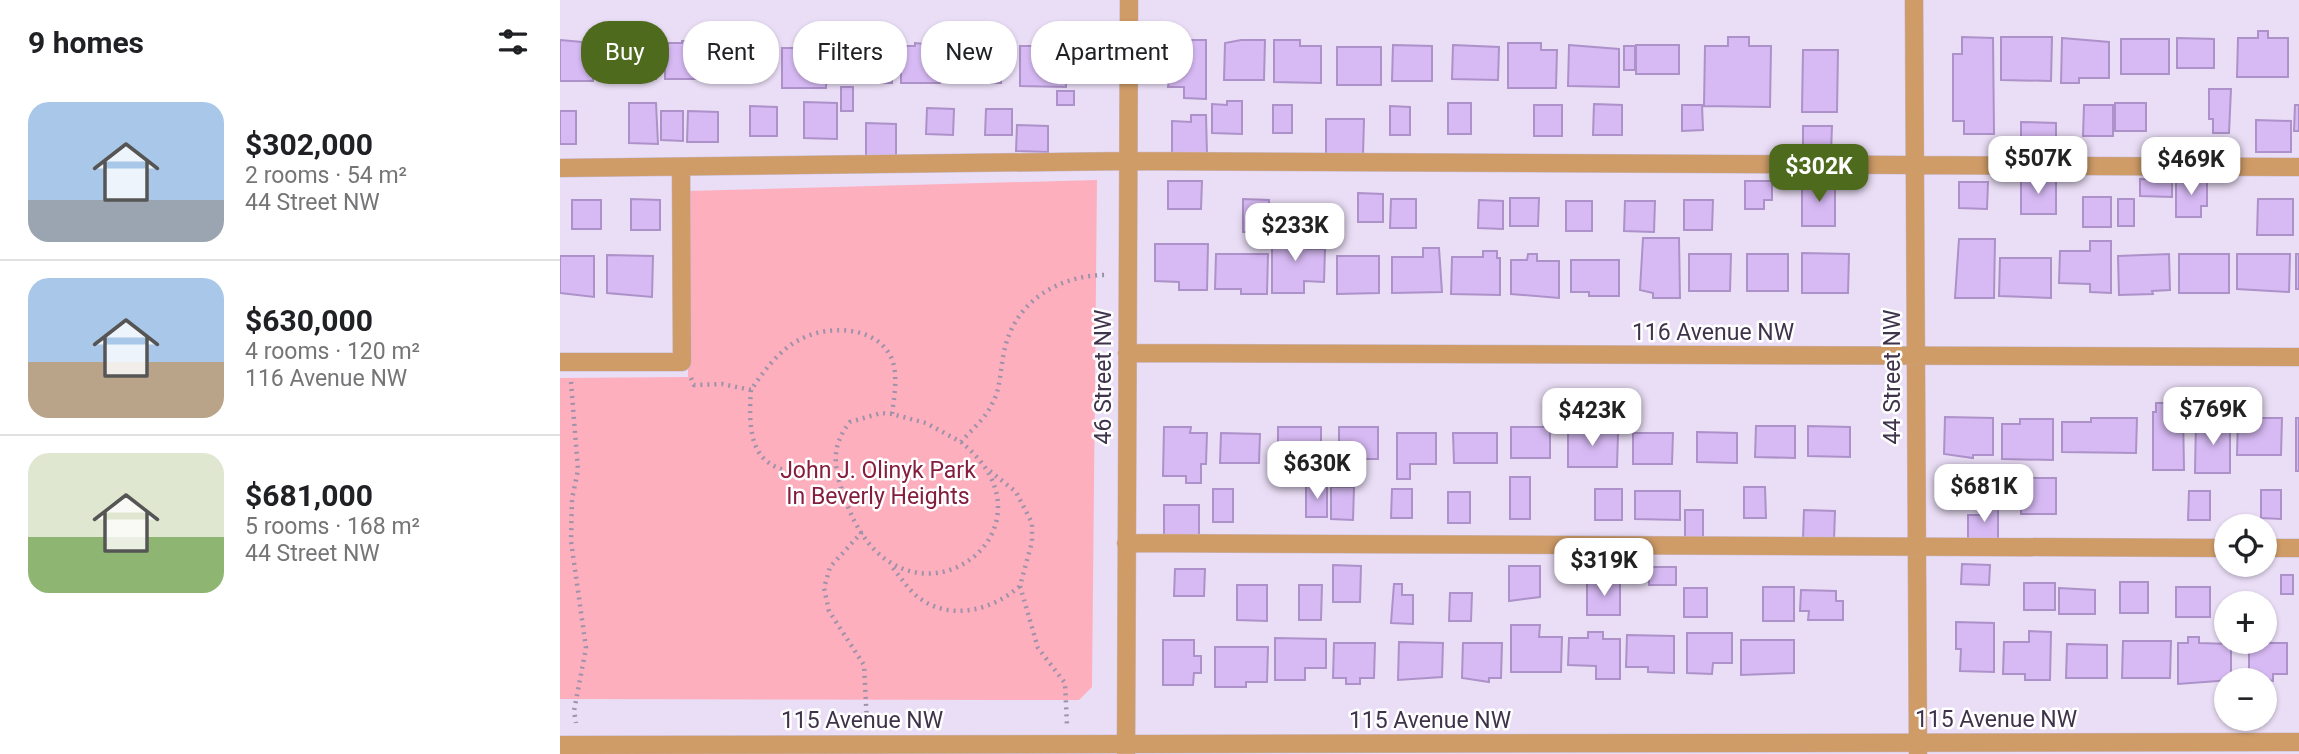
<!DOCTYPE html>
<meta charset="utf-8">
<style>
:root{--surface:#fff;--page:#f6f6f6;--text:#202124;--muted:#757577;--line:#e0e0e0;--accent:#4e6a1c}
body{margin:0;font-family:Roboto,sans-serif;background:var(--page);color:var(--text);height:100vh;display:flex;flex-direction:column;font-size:26px;white-space:nowrap}
*{box-sizing:border-box;margin:0}
p{font-size:23px;color:var(--muted)}
.icon{flex:none;width:38px;height:38px;fill:none;stroke:currentColor;stroke-width:2;stroke-linecap:round;stroke-linejoin:round}
.map{position:relative;flex:1;overflow:hidden}
.side{display:flex;flex-direction:column;background:var(--surface);width:560px}
.side>*{flex:none}
.guide{position:absolute;left:21px;top:21px;width:665px;height:63px;display:flex;gap:14px}
.fabs{position:absolute;left:1654px;top:514px;display:grid;gap:14px}
.fabs a{display:grid;place-items:center;width:63px;height:63px;border-radius:50%;background:var(--surface);box-shadow:0 2px 5px #0004;font-size:35px}
.price{position:absolute;translate:-50% -60px;padding:0 16px;border-radius:14px;background:#fff;color:#222;font-size:23px;line-height:46px;filter:drop-shadow(0 2px 4px #0008)}
.price::after{content:'';position:absolute;left:50%;top:42px;width:21px;height:16px;margin-left:-10px;background:inherit;clip-path:polygon(0 0,100% 0,50% 100%)}
.price.current{background:var(--accent);color:#fff}
ul{padding:0;list-style:none}
li{display:flex;align-items:center;gap:21px;height:175px;padding:0 28px}
li+li{border-top:2px solid var(--line)}
li span{display:grid;place-items:center;flex:none;width:196px;height:140px;border-radius:21px;color:#555}
li>.icon{margin-inline-start:auto}
span .icon{width:84px;height:84px;fill:#fffc;stroke-width:1}
li b{font-size:30px}
h2{display:flex;justify-content:space-between;align-items:center;height:84px;padding:0 28px;font-size:30px}
.tag{padding:0 24px;border-radius:28px;background:var(--surface);box-shadow:0 2px 5px #0004;font-size:24px;line-height:63px}
.tag.current{background:var(--accent);color:#fff}
main{display:flex;flex:1;min-height:0}
.map>svg:first-child{display:block}
</style>
<main>
<section class="side">
<h2>9 homes<svg class="icon" aria-label="filters" viewBox="0 0 24 24"><path d="M4 7h16M4 17h16"/><circle cx="9" cy="7" r="2"/><circle cx="15" cy="17" r="2"/></svg></h2>
<ul>
<li><span style="background:linear-gradient(#a9c7e8 70%,#9aa5b1 0)"><svg class="icon" aria-label="home" viewBox="0 0 24 24"><path d="M3 11l9-7 9 7M6 9v11h12V9"/></svg></span><div><b>$302,000</b><p>2 rooms · 54 m²</p><p>44 Street NW</p></div></li>
<li><span style="background:linear-gradient(#a9c7e8 60%,#b9a48a 0)"><svg class="icon" aria-label="home" viewBox="0 0 24 24"><path d="M3 11l9-7 9 7M6 9v11h12V9"/></svg></span><div><b>$630,000</b><p>4 rooms · 120 m²</p><p>116 Avenue NW</p></div></li>
<li><span style="background:linear-gradient(#dfe7d0 60%,#8fb573 0)"><svg class="icon" aria-label="home" viewBox="0 0 24 24"><path d="M3 11l9-7 9 7M6 9v11h12V9"/></svg></span><div><b>$681,000</b><p>5 rooms · 168 m²</p><p>44 Street NW</p></div></li>
</ul>
</section>
<div class="map">
<svg width="1739" height="754" viewBox="0 0 1739 754">
<rect width="100%" height="100%" fill="#eadef6"/>
<!-- green -->
<path fill="#fdafbe" d="M537 180 532 687 519 700 0 699V378L128 377 127 191Z"/>
<!-- building -->
<path fill="#d7baf4" stroke="#ad91c9" stroke-width="2" d="M1698 31H1708V38H1728V77H1677L1678 38H1698Z
M181 37 203 40V74H165V40H181Z
M1168 37H1189V46H1211L1210 107 1144 106 1145 46H1168Z
M1402 37 1433 38 1434 134H1404V121H1393V54H1402Z
M1441 37H1492L1491 81 1441 80Z
M412 38H427V44H441V83L399 82V44H412Z
M1502 38 1549 42V78H1519V83H1501Z
M1617 38 1654 39V68H1617Z
M1561 39H1609V74H1561Z
M0 40 33 43V81H0Z
M481 40H507L506 87 460 86V46H480Z
M621 40H646V99L624 98V87H608L609 81H605V42L621 43Z
M681 40H705L704 80H664L665 43Z
M714 40H740V46H761V83L714 82Z
M44 41H96V79H44Z
M122 41H156L155 79H105V43H122Z
M305 42 332 46V83H291V45L305 46Z
M244 43H267L266 88H222V48H244Z
M355 43 381 46 380 83H341V46H355Z
M948 43H981V50H997L996 88H948Z
M833 45 872 46V81H832Z
M893 45 939 47 938 80 892 79Z
M1009 45 1059 49V87L1008 86Z
M1076 45H1119V74H1076Z
M1064 46H1075V70H1064Z
M777 47H821V85H777Z
M1243 50H1278L1277 112H1242Z
M281 87H293V111H281Z
M1649 89H1671L1669 133H1653V119H1649Z
M497 91H514V105H497Z
M667 101H682V134L652 133V104L667 105Z
M244 102 277 103V139L244 138Z
M69 103H96L98 144 69 143Z
M888 103H911V134H888Z
M1555 103H1586V131H1555Z
M1034 104 1062 105V135H1033Z
M713 105H732V133H713Z
M974 105H1002V136H974Z
M1122 105H1142L1143 130 1122 131Z
M1524 105H1553V136H1523Z
M1735 105H1739V131H1734Z
M190 106 217 107V136H190Z
M830 106 850 107V135H830Z
M367 108 394 109 393 135 366 134Z
M426 109H452V135H425Z
M0 111H16V144H0Z
M101 111H123V141L101 140Z
M128 111 158 112V142H127Z
M631 115H646L647 155 612 154V121L631 122Z
M766 119H804L803 155 766 154Z
M1696 120 1731 121V152H1696Z
M1461 122 1496 123V148L1461 147Z
M306 123 336 124V156H306Z
M457 125 488 126V152L456 151Z
M1243 126H1272L1271 153H1243Z
M1461 178 1496 179V214H1461Z
M1580 179 1612 180V197L1580 196Z
M1616 179H1647V206H1641V217H1616Z
M608 181H642L641 209H608Z
M1185 181H1212V200H1204V209H1185Z
M1399 182H1428L1427 209 1399 208Z
M1242 183H1275V226H1242Z
M798 193 823 194V222H798Z
M1523 197H1551V227H1523Z
M950 198H979L978 226H950Z
M71 199 100 200V230H71Z
M683 199 709 200V232H683Z
M831 199H856V228H830Z
M1558 199H1574V226H1558Z
M1698 199H1733V235H1697Z
M12 200H41V229H12Z
M919 200 943 201V229L918 228Z
M1124 200H1153L1152 230H1124Z
M1006 201H1032V231H1006Z
M1065 201H1095L1094 232 1064 231Z
M712 233H747V249H765L764 282 744 281V293H712Z
M1083 238H1119L1120 298H1093V293L1080 290Z
M1399 239H1435L1434 298H1395Z
M1530 241H1551V293L1530 292V284L1499 283 1500 251H1530Z
M595 244H648L647 290H619V282L595 281Z
M863 248H879L882 292 832 293V257H863Z
M923 251H937V258H940V295L891 294 892 257H923Z
M1242 253 1289 254 1288 293H1242Z
M656 254H708L707 294H681V289H655Z
M968 254H977V261H999V298L951 294V260H967Z
M1129 254H1171L1170 291H1129Z
M1187 254H1228V291H1187Z
M1609 254 1610 290 1592 291 1593 294 1559 295 1558 256Z
M1619 254H1669V293H1619Z
M1677 254H1730L1729 292 1677 289Z
M1736 254H1739V289H1736Z
M47 255 93 256 92 297 47 293Z
M0 256H34V297L0 293Z
M777 256H819V293L777 294Z
M1440 258H1491V298L1439 296Z
M1011 260H1059V296H1029V292H1011Z
M1596 403H1612V411H1623L1624 470H1593V412H1596Z
M1385 417 1433 418V455H1413V458L1384 454Z
M1531 418H1577L1576 453 1502 452V422H1531Z
M1678 418H1722L1721 455H1677Z
M1736 418H1739V471H1736Z
M1460 419H1493V460L1442 459V424H1460Z
M1636 420H1670V473H1635Z
M1008 426 1040 427V433H1058L1057 467H1008Z
M1196 426H1235V458L1195 457Z
M1248 426 1290 427V457L1248 456Z
M604 427H631L630 433H647L646 464H641V483H626V476H603Z
M718 427H761V458H718Z
M779 427H818V459H779Z
M951 427H990V458H951Z
M1137 432 1177 433V463L1137 462Z
M661 433 700 434 699 463H660Z
M837 433H876V464H850V479H837Z
M893 433H937V463H894Z
M1073 433H1113L1112 464H1073Z
M950 477H970V519H950Z
M1461 478H1496V514H1461Z
M746 485H767V517H746Z
M771 487H794L793 520 771 519Z
M1184 487H1205L1206 518H1184Z
M653 489H673V522H653Z
M832 489H852V518H831Z
M1035 489H1062V520H1035Z
M1701 490H1721V519L1701 518Z
M1075 491H1120V520L1075 519Z
M1629 491H1650V520H1628Z
M888 492H910V523H888Z
M1420 504H1438V541L1408 540V515H1420Z
M604 505H639V539H604Z
M1125 510H1143V538H1125Z
M1244 510 1275 511 1274 540 1243 539Z
M1402 564 1430 565 1429 585 1401 584Z
M773 565 801 566 800 602H773Z
M949 566H980V597L949 601Z
M1089 567H1116V585H1089Z
M615 569H645L644 596H614Z
M1721 575H1733V594H1721Z
M1027 581H1060V615H1027Z
M1560 582H1588V613H1560Z
M1464 583H1495V610H1464Z
M834 584H842V595H853V624L831 623Z
M677 585H707V621L677 620Z
M739 585H762L761 620H739Z
M1203 587H1234V621H1203Z
M1616 587H1650V617H1616Z
M1124 588H1147V617H1124Z
M1499 588 1535 590V614H1499Z
M1241 590 1276 591V601H1283V620H1248L1249 611H1240Z
M890 593H912L911 621H889Z
M1396 622 1434 623V672L1400 671 1401 649H1396Z
M951 625H980L979 637H1002L1001 672H951Z
M1469 631 1491 632 1490 680H1465V674H1443L1444 642H1469Z
M1028 632H1043V639H1060V679H1036V666L1008 665 1009 638H1028Z
M1127 633H1172V663H1153L1152 674 1127 673Z
M1067 635 1114 636V673L1088 672V667H1066Z
M1628 637H1639V643L1671 644V680L1618 684V643H1628Z
M715 638 766 639V668H745V680H715Z
M603 640H634V656H641V673H634L633 685H603Z
M1181 640H1234V673L1181 675Z
M1563 641H1611L1610 678H1562Z
M839 642 883 643 882 677 838 680Z
M774 643H815L814 678H800V684H786V678H773Z
M903 643H942L941 678H929V682L902 678Z
M1689 643H1727V674H1713V681L1689 676Z
M1507 644 1547 645V678H1506Z
M655 647H708L707 682H686V687H655Z"/>
<g fill="none" stroke-linecap="round" stroke-linejoin="round">
<!-- minor casing -->
<g stroke="#c8bcd4" stroke-width="19">
<path id="minor" d="M1354 0 1358 754
M0 168 568 161 1739 167
M567 353 1739 357
M0 362H122L121 167
M566 543 1666 548
M1704 548H1739
M0 745 1739 742
M566 754 569 0"/>
</g>
<!-- path -->
<path stroke="#9e92aa" stroke-width="4.5" stroke-dasharray="2 5" stroke-linecap="butt" d="M131 378 134 385 162 384 191 390C203 372 219 350 239 340 269 323 325 326 334 366 337 382 334 398 332 414L366 423 401 442C411 430 425 419 432 404 441 388 440 370 444 352 454 301 500 274 549 275
M11 382 18 470 12 499 11 541 26 648 14 711 16 723
M191 390C185 464 208 476 277 474
M332 414 321 413 290 422C270 447 274 468 284 496 337 656 514 533 401 442
M430 471 456 492 472 523V542L460 586 478 648 505 683 507 725
M302 532 270 567 264 588 269 611 304 665 307 723
M333 568C341 578 348 589 358 597 390 622 433 610 460 586"/>
<!-- minor -->
<use href="#minor" stroke="#cf9c68" stroke-width="18"/>
</g>
<g text-anchor="middle" dominant-baseline="central" stroke-width="5" stroke-linejoin="round" paint-order="stroke">
<!-- street labels -->
<g font-size="23" fill="#3f334b" stroke="#fff">
<text x="1153" y="332">116 Avenue NW</text>
<text transform="translate(543 377) rotate(-90)">46 Street NW</text>
<text transform="translate(1332 377) rotate(-90)">44 Street NW</text>
<text x="1436" y="719">115 Avenue NW</text>
<text x="302" y="720">115 Avenue NW</text>
<text x="870" y="720">115 Avenue NW</text>
</g>
<!-- park labels -->
<g font-size="23" fill="#841d3e" stroke="#fff">
<text x="318" y="470">John J. Olinyk Park<tspan x="318" dy="26">In Beverly Heights</tspan></text>
</g>
</g>
</svg>
<div class="fabs">
<a><svg class="icon" aria-label="locate" viewBox="0 0 24 24"><circle cx="12" cy="12" r="6"/><path d="M12 2v4M12 18v4M2 12h4M18 12h4"/></svg></a>
<a>+</a>
<a>−</a>
</div>
<b class="price" style="left:1478px;top:196px">$507K</b>
<b class="price" style="left:1631px;top:197px">$469K</b>
<b class="price current" style="left:1259px;top:204px">$302K</b>
<b class="price" style="left:735px;top:263px">$233K</b>
<b class="price" style="left:1653px;top:447px">$769K</b>
<b class="price" style="left:1032px;top:448px">$423K</b>
<b class="price" style="left:757px;top:501px">$630K</b>
<b class="price" style="left:1424px;top:524px">$681K</b>
<b class="price" style="left:1044px;top:598px">$319K</b>
<div class="guide">
<a class="tag current">Buy</a>
<a class="tag">Rent</a>
<a class="tag">Filters</a>
<a class="tag">New</a>
<a class="tag">Apartment</a>
</div>
</div>
</main>
